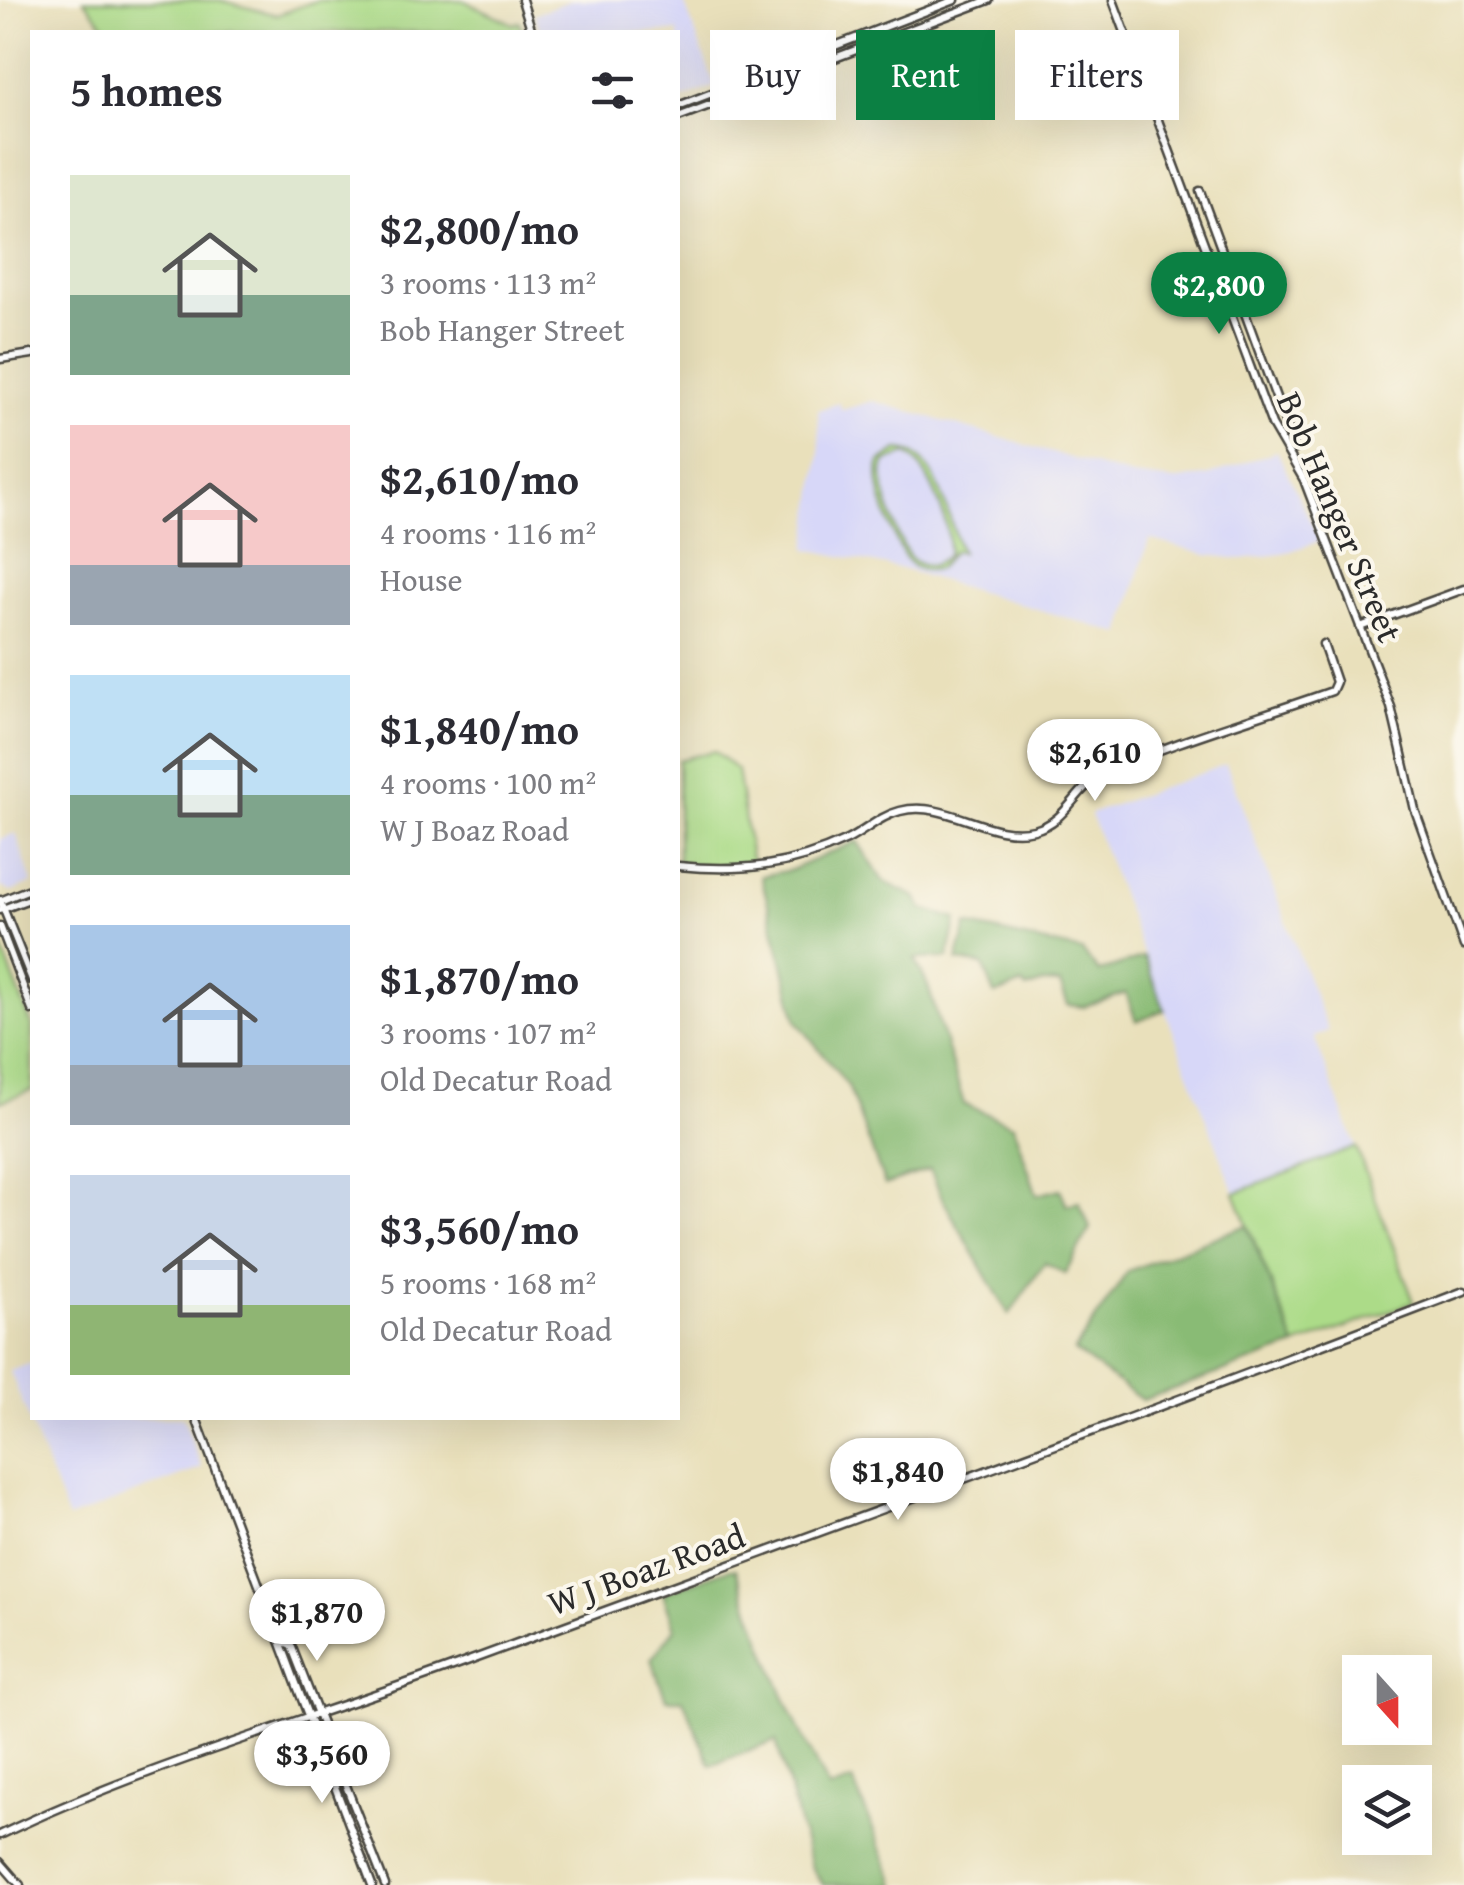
<!DOCTYPE html>
<meta charset="utf-8">
<style>
:root{--surface:#fff;--page:#f2f2f3;--text:#2b2b33;--muted:#7c7c81;--accent:#0b8043}
body{margin:0;font-family:"Gentium Book Plus",serif;background:var(--page);color:var(--text);height:100vh;display:flex;flex-direction:column;font-size:38px;white-space:nowrap}
*{box-sizing:border-box;margin:0}
p{font-size:32px;color:var(--muted)}
.icon{flex:none;width:55px;height:55px;fill:none;stroke:currentColor;stroke-width:2;stroke-linecap:round;stroke-linejoin:round}
.map{position:relative;flex:1;overflow:hidden}
.side{position:absolute;left:30px;top:30px;width:650px;height:1390px;display:flex;flex-direction:column;background:var(--surface);border-radius:0px;box-shadow:0 10px 40px #0002}
.side>*{flex:none}
.guide{position:absolute;left:710px;top:30px;width:602px;height:90px;display:flex;gap:20px}
.needle{width:65px;rotate:159deg}
.buttons{position:absolute;left:1342px;top:1655px;display:grid;gap:20px}
.buttons a{display:grid;place-items:center;width:90px;height:90px;border-radius:0px;background:var(--surface);box-shadow:0 10px 40px #0002;font-size:50px}
.price{position:absolute;translate:-50% -85px;padding:0 22px;border-radius:35px;background:#fff;color:#222;font-size:32px;line-height:65px;filter:drop-shadow(0 2px 5px #0008)}
.price::after{content:'';position:absolute;left:50%;top:60px;width:30px;height:22px;margin-left:-15px;background:inherit;clip-path:polygon(0 0,100% 0,50% 100%)}
.price.selected{background:var(--accent);color:#fff}
ul{padding:0;list-style:none}
li{display:flex;align-items:center;gap:30px;height:250px;padding:0 40px}
li span{display:grid;place-items:center;flex:none;width:280px;height:200px;border-radius:0px;color:#555}
li>.icon{margin-inline-start:auto}
span .icon{width:120px;height:120px;fill:#fffc;stroke-width:1}
li b{font-size:42px}
h2{display:flex;justify-content:space-between;align-items:center;height:120px;padding:0 40px;font-size:42px}
.pill{padding:0 35px;border-radius:0px;background:var(--surface);box-shadow:0 10px 40px #0002;font-size:35px;line-height:90px}
.pill.selected{background:var(--accent);color:#fff}
.map>svg:first-child{display:block}
</style>
<div class="map">
<svg width="1464" height="1885" viewBox="0 0 1464 1885">
<rect width="100%" height="100%" fill="#fbf7ec"/>
<filter id="ink" filterUnits="userSpaceOnUse"><feTurbulence type="fractalNoise" baseFrequency=".01" numOctaves="2"/><feDisplacementMap in="SourceGraphic" scale="20" xChannelSelector="R" yChannelSelector="G"/><feConvolveMatrix kernelMatrix="1 2 1 2 8 2 1 2 1" color-interpolation-filters="sRGB"/></filter>
<filter id="wash" filterUnits="userSpaceOnUse"><feTurbulence type="fractalNoise" baseFrequency=".0048" numOctaves="4" result="noise"/><feDisplacementMap in="SourceGraphic" scale="40" xChannelSelector="R" yChannelSelector="G"/><feGaussianBlur stdDeviation="2.25" result="paint"/><feColorMatrix in="noise" values="0 0 0 0 0 0 0 0 0 0 0 0 0 0 0 0 0 1.4 0 .05"/><feComposite in="paint" operator="in"/></filter>
<g filter="url(#wash)">
<rect width="100%" height="100%" fill="#e9e0bb"/>
<!-- built -->
<path fill="#d7d7f8" d="M572 0H683L715 86 678 100V32H541L534 14Z
M873 401 1132 476 1174 481 1210 475 1277 451 1320 541 1282 554 1241 559 1207 555 1149 539 1121 634 902 569 807 549 820 452 818 410 839 403 842 410Z
M1226 764 1328 1031 1314 1037 1356 1147 1235 1193 1090 814Z
M16 833 32 883 11 892 0 886V839Z
M32 1363V1418H183L202 1468 68 1519 10 1371Z"/>
<!-- green -->
<path fill="#acdb88" stroke="#6c835a" stroke-width="2.5" fill-rule="evenodd" d="M84 0H219L277 15 318 0H463L513 24 519 22 523 32H110Z
M898 450C937 448 949 522 961 552L954 551 938 569C927 571 916 571 908 561 894 545 872 480 880 462ZM906 454C927 461 956 535 947 556L933 565C924 566 917 565 911 558 898 543 876 478 886 462Z
M714 751 737 770 751 858 758 864 742 868 678 863V760Z
M0 944 32 1026V1090L0 1102Z
M1356 1147 1414 1302 1296 1346 1235 1193Z"/>
<!-- forest -->
<path fill="#89bb74" stroke="#5a7350" stroke-width="2.5" d="M857 841 883 881 916 897 923 909 957 919 948 958 915 959 928 986 964 1104 1013 1125 1037 1195 1060 1189 1067 1205 1079 1202 1090 1228 1065 1274 1045 1263 1009 1315 942 1198 930 1169 885 1185 848 1086 797 1021 761 876 791 870Z
M967 925 1082 951 1099 972 1144 957 1165 1010 1136 1021 1126 993 1084 1007 1068 1005 1060 984 1043 983 1026 989 1023 984 995 995 983 965 957 961Z
M1247 1225 1296 1346 1142 1400 1074 1351 1128 1271Z
M729 1569H736C763 1646 790 1718 829 1789L853 1781 896 1885H823L811 1866 776 1741 711 1765 683 1699H666L651 1659 675 1628 663 1593Z"/>
</g>
<g filter="url(#ink)">
<g fill="none" stroke-linecap="round" stroke-linejoin="round">
<!-- secondary casing -->
<g stroke="#484641" stroke-width="11">
<path id="secondary" d="M522 0 532 32
M1113 0 1272 425 1304 480 1391 707 1415 810 1464 946
M678 106 955 0
M678 117 989 0
M1200 191 1295 449
M0 359 32 354
M1360 627 1464 589
M678 866C740 872 790 867 847 840 865 831 880 816 900 811 947 799 989 841 1034 830 1068 821 1074 789 1103 774 1175 740 1257 718 1332 691L1336 682 1323 644
M0 900 32 980
M0 901 32 888
M0 910 32 898
M0 926 32 1010
M196 1418 372 1885
M284 1642 291 1645 385 1885
M0 1835C147 1764 309 1720 463 1663 797 1540 1132 1419 1464 1291
M0 1862 20 1885"/>
</g>
<!-- secondary -->
<use href="#secondary" stroke="#fff" stroke-width="6"/>
</g>
</g>
<g text-anchor="middle" dominant-baseline="central" stroke-width="8" stroke-linejoin="round" paint-order="stroke">
<!-- street labels -->
<g font-size="35" fill="#2b2b2b" stroke="#fbf7ec">
<text transform="translate(1340 517) rotate(67)">Bob Hanger Street</text>
<text transform="translate(646 1569) rotate(-20)">W J Boaz Road</text>
</g>
</g>
</svg>
<div class="buttons">
<a><svg class="needle" viewBox="-14 -14 28 28"><path d="M0-13l5 13h-10z" fill="#e53935"/><path d="M0 13l5-13h-10z" fill="#7c7c81"/></svg></a>
<a><svg class="icon" aria-label="layers" viewBox="0 0 24 24"><path d="M12 4l9 5-9 5-9-5zM3 14l9 5 9-5"/></svg></a>
</div>
<b class="price selected" style="left:1219px;top:337px">$2,800</b>
<b class="price" style="left:1095px;top:804px">$2,610</b>
<b class="price" style="left:898px;top:1523px">$1,840</b>
<b class="price" style="left:317px;top:1664px">$1,870</b>
<b class="price" style="left:322px;top:1806px">$3,560</b>
<div class="guide">
<a class="pill">Buy</a>
<a class="pill selected">Rent</a>
<a class="pill">Filters</a>
</div>
<section class="side">
<h2>5 homes<svg class="icon" aria-label="filters" viewBox="0 0 24 24"><path d="M4 7h16M4 17h16"/><circle cx="9" cy="7" r="2"/><circle cx="15" cy="17" r="2"/></svg></h2>
<ul>
<li><span style="background:linear-gradient(#dfe7d0 60%,#7fa58c 0)"><svg class="icon" aria-label="home" viewBox="0 0 24 24"><path d="M3 11l9-7 9 7M6 9v11h12V9"/></svg></span><div><b>$2,800/mo</b><p>3 rooms · 113 m²</p><p>Bob Hanger Street</p></div></li>
<li><span style="background:linear-gradient(#f6c9c9 70%,#9aa5b1 0)"><svg class="icon" aria-label="home" viewBox="0 0 24 24"><path d="M3 11l9-7 9 7M6 9v11h12V9"/></svg></span><div><b>$2,610/mo</b><p>4 rooms · 116 m²</p><p>House</p></div></li>
<li><span style="background:linear-gradient(#bfe0f5 60%,#7fa58c 0)"><svg class="icon" aria-label="home" viewBox="0 0 24 24"><path d="M3 11l9-7 9 7M6 9v11h12V9"/></svg></span><div><b>$1,840/mo</b><p>4 rooms · 100 m²</p><p>W J Boaz Road</p></div></li>
<li><span style="background:linear-gradient(#a9c7e8 70%,#9aa5b1 0)"><svg class="icon" aria-label="home" viewBox="0 0 24 24"><path d="M3 11l9-7 9 7M6 9v11h12V9"/></svg></span><div><b>$1,870/mo</b><p>3 rooms · 107 m²</p><p>Old Decatur Road</p></div></li>
<li><span style="background:linear-gradient(#c9d6e8 65%,#8fb573 0)"><svg class="icon" aria-label="home" viewBox="0 0 24 24"><path d="M3 11l9-7 9 7M6 9v11h12V9"/></svg></span><div><b>$3,560/mo</b><p>5 rooms · 168 m²</p><p>Old Decatur Road</p></div></li>
</ul>
</section>
</div>
